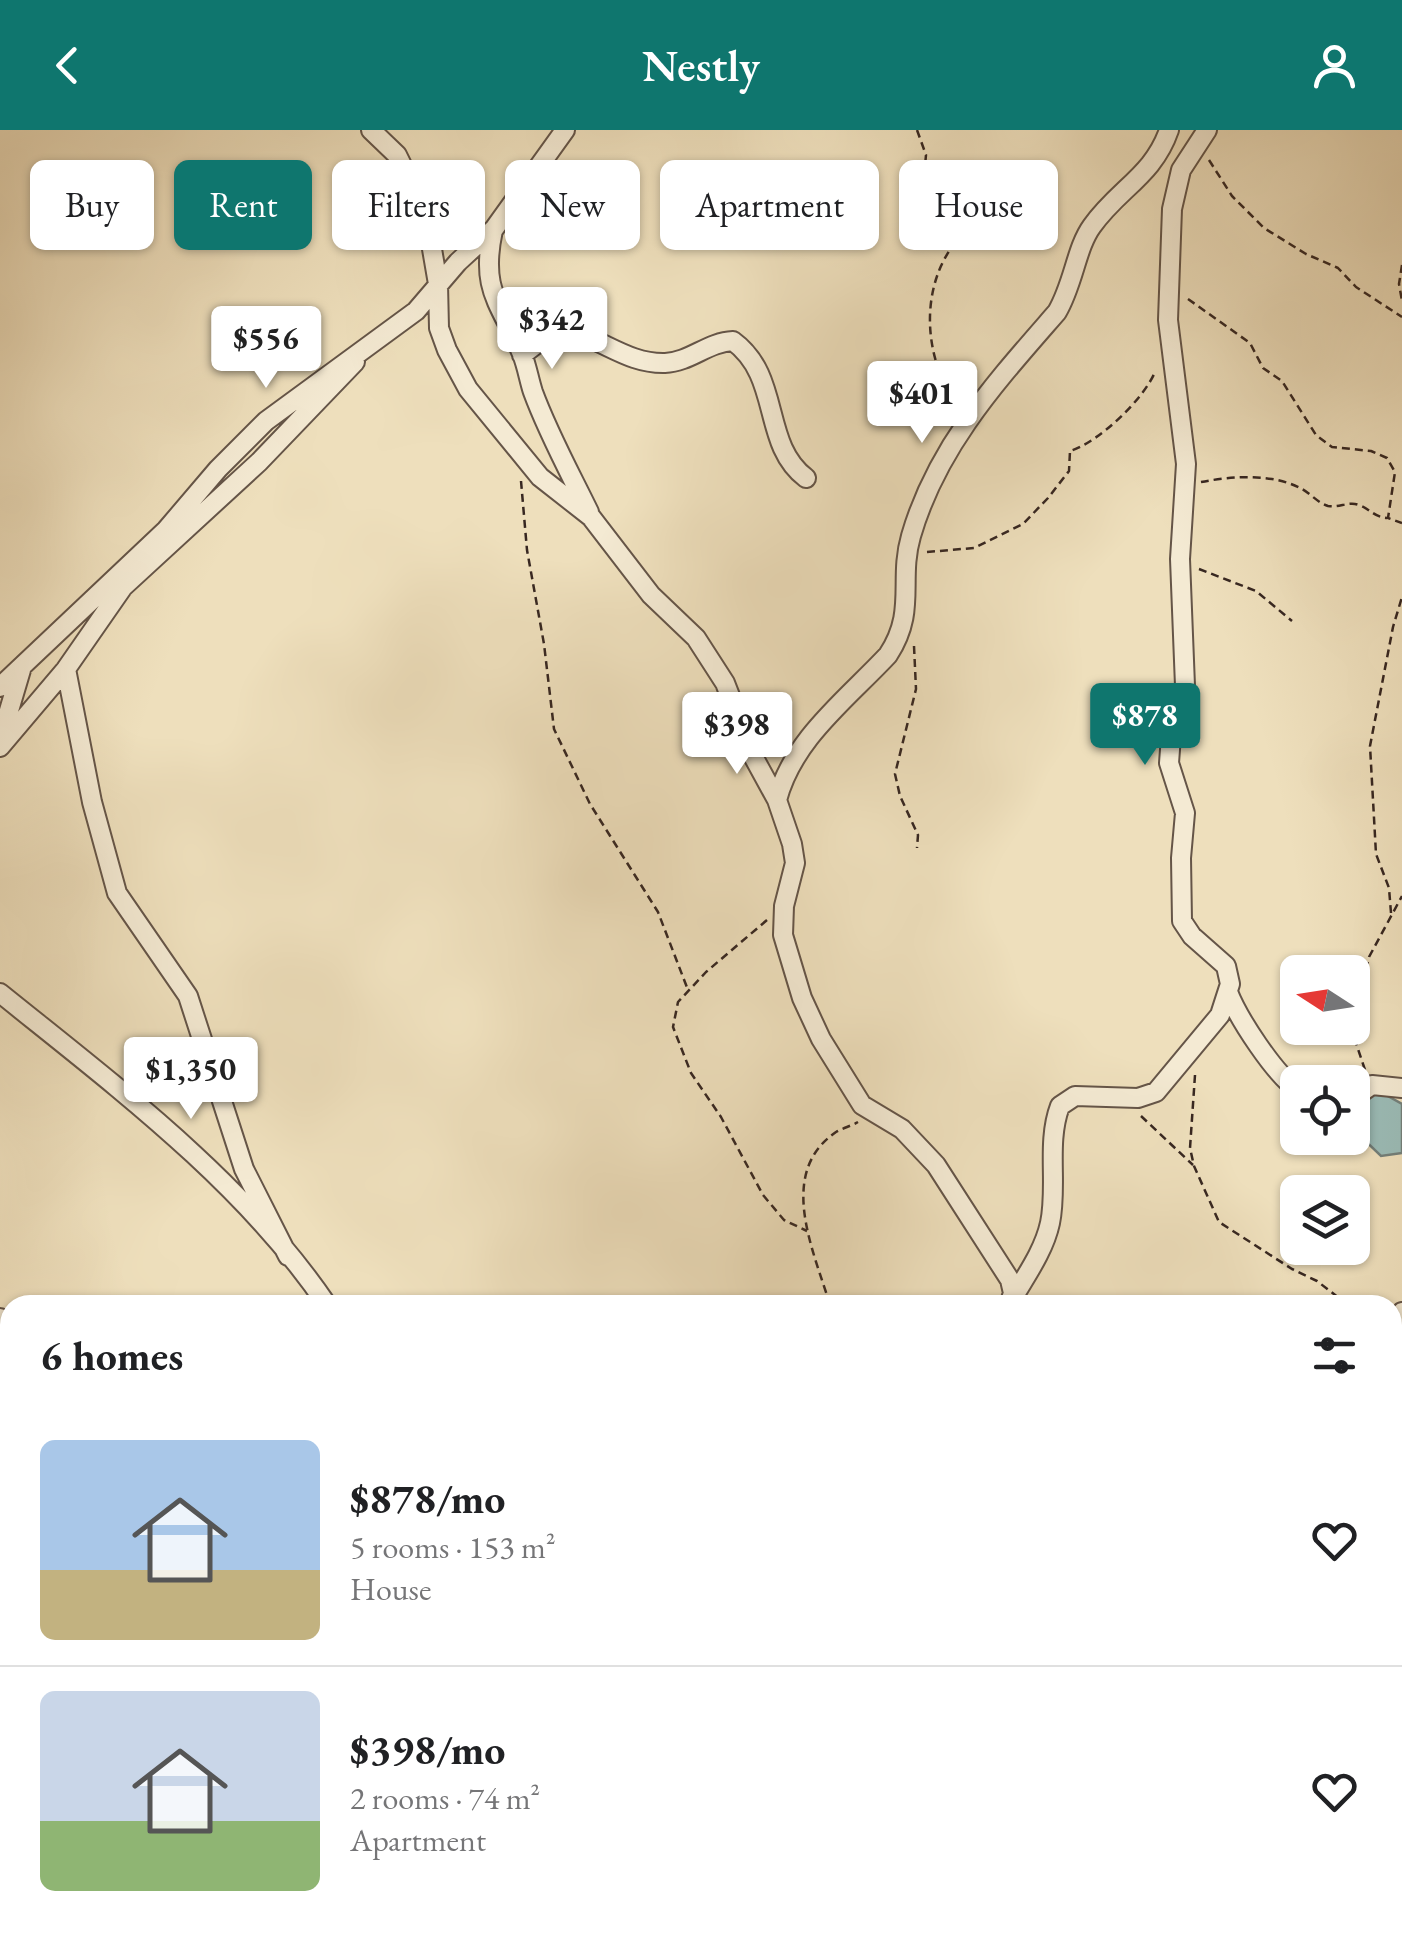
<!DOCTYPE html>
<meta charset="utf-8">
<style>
:root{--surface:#fff;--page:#f6f6f6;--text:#202124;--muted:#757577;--line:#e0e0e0;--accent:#0f766e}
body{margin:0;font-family:"EB Garamond",serif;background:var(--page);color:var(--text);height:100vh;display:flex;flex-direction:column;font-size:38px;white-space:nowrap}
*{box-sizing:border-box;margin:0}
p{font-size:32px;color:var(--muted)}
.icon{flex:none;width:55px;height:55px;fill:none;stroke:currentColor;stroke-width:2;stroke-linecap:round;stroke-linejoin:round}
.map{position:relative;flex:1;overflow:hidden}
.side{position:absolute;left:0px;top:1165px;width:1402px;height:640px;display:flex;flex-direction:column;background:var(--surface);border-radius:30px 30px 0 0;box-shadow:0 2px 8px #0004}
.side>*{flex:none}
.top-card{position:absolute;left:30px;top:30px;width:1342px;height:90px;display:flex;gap:20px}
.needle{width:65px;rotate:282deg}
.fabs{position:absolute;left:1280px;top:825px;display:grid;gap:20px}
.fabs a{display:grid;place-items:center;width:90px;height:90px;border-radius:15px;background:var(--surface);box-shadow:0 2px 8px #0004;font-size:50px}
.price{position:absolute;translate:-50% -85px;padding:0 22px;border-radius:10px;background:#fff;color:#222;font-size:32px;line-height:65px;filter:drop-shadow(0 2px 5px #0008)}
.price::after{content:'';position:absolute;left:50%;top:60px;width:30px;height:22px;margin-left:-15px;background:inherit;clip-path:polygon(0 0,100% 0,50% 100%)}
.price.on{background:var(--accent);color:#fff}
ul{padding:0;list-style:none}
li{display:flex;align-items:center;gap:30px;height:250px;padding:0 40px}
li+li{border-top:2px solid var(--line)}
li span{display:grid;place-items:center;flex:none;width:280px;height:200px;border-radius:15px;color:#555}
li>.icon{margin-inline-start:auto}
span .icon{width:120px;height:120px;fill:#fffc;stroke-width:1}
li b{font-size:42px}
h2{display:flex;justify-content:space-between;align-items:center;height:120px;padding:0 40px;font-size:42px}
.pill{padding:0 35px;border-radius:15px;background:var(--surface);box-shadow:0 2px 8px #0004;font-size:35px;line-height:90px}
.pill.on{background:var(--accent);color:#fff}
header{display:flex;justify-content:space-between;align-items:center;height:130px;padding:0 40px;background:var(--accent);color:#fff;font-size:45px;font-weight:600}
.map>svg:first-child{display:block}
</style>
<header><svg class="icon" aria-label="back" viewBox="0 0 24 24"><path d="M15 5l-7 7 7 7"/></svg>Nestly<svg class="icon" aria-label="person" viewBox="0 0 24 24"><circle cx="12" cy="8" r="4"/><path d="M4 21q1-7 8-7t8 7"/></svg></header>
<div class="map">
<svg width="1402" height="1805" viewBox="0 0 1402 1805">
<rect width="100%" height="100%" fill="#eedfbc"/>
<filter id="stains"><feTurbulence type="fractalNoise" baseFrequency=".002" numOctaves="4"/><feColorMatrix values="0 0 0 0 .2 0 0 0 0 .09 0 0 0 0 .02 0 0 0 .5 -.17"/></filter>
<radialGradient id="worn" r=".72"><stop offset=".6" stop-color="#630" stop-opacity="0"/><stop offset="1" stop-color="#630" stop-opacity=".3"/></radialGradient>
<!-- green -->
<path fill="#c0c08c" stroke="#7c7456" stroke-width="2.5" d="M1402 1180V1626L1392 1607V1181Z"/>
<!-- water -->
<path fill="#9bbcb7" stroke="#73807b" stroke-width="2.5" d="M1377 960 1402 974V1023L1381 1026 1353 999 1354 971Z"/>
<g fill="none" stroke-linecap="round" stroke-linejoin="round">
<!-- street casing -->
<g stroke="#655548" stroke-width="22">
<path id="street" d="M371 0 397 25 426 84 438 154 439 198 447 220 468 259 540 347 591 387 651 465 696 508 725 553 754 628 777 670 792 714 795 733 784 776 783 805 802 868 821 909 862 975 902 999 936 1035 1010 1150 1013 1163 1009 1175
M493 100C480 161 500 172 522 224 527 236 529 250 533 262 548 303 570 343 589 382
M522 225 543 209 566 201C601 207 626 234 665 233 690 232 708 212 733 211 782 247 761 314 806 348
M66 539 92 672 117 763 188 866 244 1039 288 1126
M0 557 166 400 218 339 266 291 416 181 458 132 494 99 565 0
M0 611 21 540
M0 617 66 539 123 457 259 332 355 232
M777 670C793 609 846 570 888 525 917 481 898 451 911 406 937 316 997 251 1057 182 1074 153 1076 118 1092 96 1119 58 1153 46 1169 0
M1228 862C1238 888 1275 945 1298 960
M0 863C114 955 244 1052 327 1175
M1352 969 1372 955 1402 958
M1011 1171C1025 1147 1044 1121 1050 1093 1058 1055 1046 1013 1060 976L1075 966 1138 968 1156 962 1220 885 1230 854 1226 836 1192 806 1182 791 1181 728 1185 683 1169 633 1171 606 1181 583 1185 556 1180 429 1186 334 1168 190 1172 79 1181 40 1207 0
M0 1188 10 1191
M1392 1194 1402 1182
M0 1323 10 1326
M0 1527 10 1534
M0 1592 10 1619
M89 1795 97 1805
M397 1795 409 1805
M1049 1795 1062 1805
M1308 1795 1310 1805
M357 1805 365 1795
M702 1805 703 1795"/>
</g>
<!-- path -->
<path stroke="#372721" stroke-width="2.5" stroke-dasharray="8 5" stroke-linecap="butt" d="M917 0 926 25 924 46 944 62 963 86C962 106 949 118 941 136 921 181 929 237 958 276
M1209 30 1232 66 1264 98 1306 124 1338 138 1356 157 1402 187
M1402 135 1399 154 1402 171
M1188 169 1250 213 1263 238 1282 251 1316 305 1332 317 1371 321 1387 328 1395 342 1388 388 1402 393
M521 351 527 420 544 514 554 599 590 674 658 782 688 860
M1201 352C1233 346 1273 343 1302 359 1311 364 1318 373 1328 376 1339 378 1349 371 1359 375 1370 379 1374 387 1387 388
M927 422 974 418 1023 394 1048 368 1069 341 1070 321C1099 312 1143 270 1155 242
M1199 439 1256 461 1292 491
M914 516 916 559 895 644 900 666 918 705 917 718
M1391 783 1389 758 1376 724 1370 616 1393 497 1402 467
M767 790 706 842 678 872 673 897 691 943 721 987 763 1065 784 1090 807 1101
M1365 940 1352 901 1369 827 1402 766
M1195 945 1190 1018 1194 1036 1219 1092 1292 1139 1317 1151 1348 1175
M1141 986 1193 1035
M830 1175C814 1121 776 1043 836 1002 843 998 851 996 858 992
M1392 1639 1402 1655
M0 1787 10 1780"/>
<!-- street -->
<use href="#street" stroke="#f4ead3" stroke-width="18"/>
</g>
<rect width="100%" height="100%" filter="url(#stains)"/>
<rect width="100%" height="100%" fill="url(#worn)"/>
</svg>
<div class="fabs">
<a><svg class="needle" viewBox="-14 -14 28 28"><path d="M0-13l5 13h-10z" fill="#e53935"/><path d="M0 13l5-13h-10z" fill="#757577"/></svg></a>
<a><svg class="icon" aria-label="locate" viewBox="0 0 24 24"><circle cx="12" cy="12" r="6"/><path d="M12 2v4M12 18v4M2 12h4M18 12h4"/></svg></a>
<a><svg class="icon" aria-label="layers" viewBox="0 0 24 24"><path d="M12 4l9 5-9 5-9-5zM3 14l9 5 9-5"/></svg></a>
</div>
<b class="price" style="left:552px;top:242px">$342</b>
<b class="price" style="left:266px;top:261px">$556</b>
<b class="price" style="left:922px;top:316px">$401</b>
<b class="price on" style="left:1145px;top:638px">$878</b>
<b class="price" style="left:737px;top:647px">$398</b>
<b class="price" style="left:191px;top:992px">$1,350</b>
<div class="top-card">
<a class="pill">Buy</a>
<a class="pill on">Rent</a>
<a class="pill">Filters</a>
<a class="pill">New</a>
<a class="pill">Apartment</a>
<a class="pill">House</a>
</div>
<section class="side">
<h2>6 homes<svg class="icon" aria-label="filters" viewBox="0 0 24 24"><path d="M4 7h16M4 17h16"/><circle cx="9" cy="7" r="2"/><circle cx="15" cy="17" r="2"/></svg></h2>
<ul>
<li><span style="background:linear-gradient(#a9c7e8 65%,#c2b280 0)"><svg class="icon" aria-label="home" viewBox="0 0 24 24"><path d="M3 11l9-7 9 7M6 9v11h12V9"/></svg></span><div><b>$878/mo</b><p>5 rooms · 153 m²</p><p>House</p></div><svg class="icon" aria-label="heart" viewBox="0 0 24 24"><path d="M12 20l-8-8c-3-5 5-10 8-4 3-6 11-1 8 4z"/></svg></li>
<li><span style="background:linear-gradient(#c9d6e8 65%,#8fb573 0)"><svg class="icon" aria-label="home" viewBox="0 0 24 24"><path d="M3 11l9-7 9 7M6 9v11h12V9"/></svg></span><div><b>$398/mo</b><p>2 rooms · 74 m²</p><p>Apartment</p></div><svg class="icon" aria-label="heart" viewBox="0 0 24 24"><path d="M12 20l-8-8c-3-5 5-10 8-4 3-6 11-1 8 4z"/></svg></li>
</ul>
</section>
</div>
